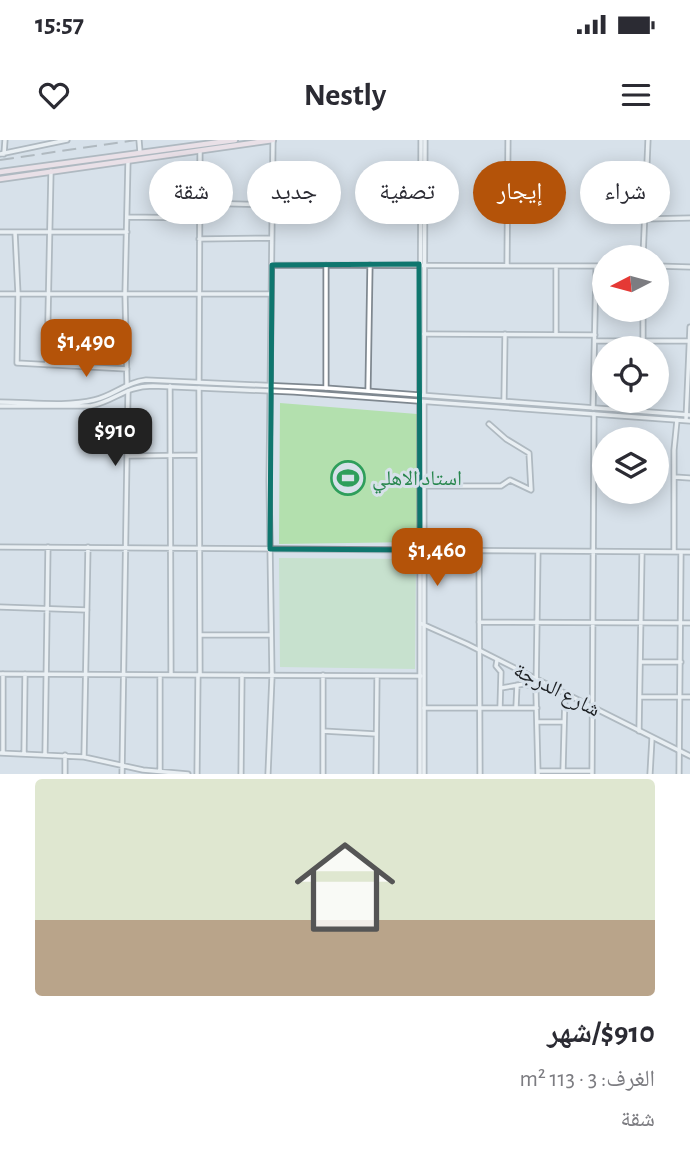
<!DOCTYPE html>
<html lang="ar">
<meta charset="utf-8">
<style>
:root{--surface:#fff;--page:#f2f2f3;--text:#2b2b33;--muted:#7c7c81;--accent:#b45309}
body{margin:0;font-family:"Alegreya Sans","Noto Naskh Arabic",sans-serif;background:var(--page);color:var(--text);direction:rtl;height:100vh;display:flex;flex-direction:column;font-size:26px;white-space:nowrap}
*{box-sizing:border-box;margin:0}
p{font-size:23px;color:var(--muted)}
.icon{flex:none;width:38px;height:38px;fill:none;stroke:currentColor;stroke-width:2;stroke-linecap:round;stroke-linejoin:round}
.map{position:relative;height:634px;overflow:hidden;direction:ltr}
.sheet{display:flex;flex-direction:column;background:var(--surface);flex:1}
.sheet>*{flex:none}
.hud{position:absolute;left:21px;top:21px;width:649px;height:63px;direction:rtl;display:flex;gap:14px}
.needle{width:46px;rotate:264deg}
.fabs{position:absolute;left:592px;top:105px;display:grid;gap:14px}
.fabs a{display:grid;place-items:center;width:77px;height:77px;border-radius:50%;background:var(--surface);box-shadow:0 4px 18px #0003;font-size:35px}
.price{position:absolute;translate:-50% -60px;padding:0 16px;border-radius:14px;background:var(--accent);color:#fff;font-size:23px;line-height:46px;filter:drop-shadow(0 2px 4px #0008)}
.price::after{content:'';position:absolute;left:50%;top:42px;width:21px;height:16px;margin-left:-10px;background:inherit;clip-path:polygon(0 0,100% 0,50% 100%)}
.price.selected{background:#222;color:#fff}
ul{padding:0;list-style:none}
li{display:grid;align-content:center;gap:14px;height:371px;padding:0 35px}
li span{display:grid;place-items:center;height:217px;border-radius:7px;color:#555}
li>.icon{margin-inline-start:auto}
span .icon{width:126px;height:126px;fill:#fffc;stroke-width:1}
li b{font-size:30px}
.pill{padding:0 24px;border-radius:32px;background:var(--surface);box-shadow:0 4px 18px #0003;font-size:24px;line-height:63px}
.pill.selected{background:var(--accent);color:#fff}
.status{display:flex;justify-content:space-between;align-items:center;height:49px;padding:0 35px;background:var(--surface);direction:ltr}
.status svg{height:19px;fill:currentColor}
header{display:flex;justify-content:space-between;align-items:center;height:91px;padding:0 35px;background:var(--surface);font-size:32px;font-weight:700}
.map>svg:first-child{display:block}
</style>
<div class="status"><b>15:57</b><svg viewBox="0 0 49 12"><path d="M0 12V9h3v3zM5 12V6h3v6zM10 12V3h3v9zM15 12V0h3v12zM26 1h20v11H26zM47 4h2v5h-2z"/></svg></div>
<header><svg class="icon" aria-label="menu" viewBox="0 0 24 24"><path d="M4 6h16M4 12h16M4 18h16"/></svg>Nestly<svg class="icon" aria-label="heart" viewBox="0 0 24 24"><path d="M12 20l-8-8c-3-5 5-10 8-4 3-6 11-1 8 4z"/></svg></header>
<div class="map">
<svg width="690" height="634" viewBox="0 0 690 634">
<rect width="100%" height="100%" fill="#d7e1ea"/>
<!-- green -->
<path fill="#b3e0ae" d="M280 263 417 274V402L279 404Z
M279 418 416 419 415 529 280 527Z"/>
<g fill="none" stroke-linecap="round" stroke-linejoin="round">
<!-- minor casing -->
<g stroke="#7f8890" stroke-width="7">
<path id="minor" d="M139 0 140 12
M0 14 67 0
M4 14 5 0
M199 63 271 65
M127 77 198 78
M645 79 690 78
M0 92H127
M15 92 18 154 17 223 127 229
M199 99 271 98
M643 117 648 0
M272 125 604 126
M326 125V248
M507 125 508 0
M656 126 690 127
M0 154H271
M424 194 595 195
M556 194V126
M595 201H690
M643 208V170
M47 225 51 31
M199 242 200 11
M127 245 125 154 128 21
M170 246 171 534
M199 248 200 535
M368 250 370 125
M504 261 505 194
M593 268 596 127
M642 271V261
M686 280 690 187
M128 316 199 315
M675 337 690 338
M424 346H501L510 340 531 350 529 313 506 299 489 284
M0 407 690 412
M479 411 480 634
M674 412V310L677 280
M0 467 87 470
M479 482 690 483
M200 495H271
M497 520 496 526 501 532 500 568
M641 522H681
M0 534 421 536
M160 536V631
M501 548 524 544 536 547
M640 557H690
M516 567 517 545
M424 568H537
M538 582H564
M323 591 376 594
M639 591 642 412
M0 613 84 617 143 630 188 634
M3 613V534
M24 614 25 534
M45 614 48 407
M84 617 88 407
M538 631H592
M563 631 565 554
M65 634V615
M122 634 128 251
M197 634 198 535
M241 634 242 535
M268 634 272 536 269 342 273 0
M323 634V535
M376 634 377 536
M538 634 536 553 538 411
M592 634 594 274
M650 634 652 598
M679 634 681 412"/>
</g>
<!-- tertiary casing -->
<g stroke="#7f8890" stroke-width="7">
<path id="tertiary" d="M420 253 421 0
M424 254 425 0
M420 261V634
M0 262C30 262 65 267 94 260 113 256 126 242 146 240L326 248 690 275
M0 266H91C117 260 125 246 153 246L294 252 690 281
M422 484 467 504 690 616
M424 634V262"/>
</g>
<!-- secondary casing -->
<g stroke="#7f8890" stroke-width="8">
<path id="secondary" d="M0 32 235 0
M0 39 273 0"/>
</g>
<!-- minor -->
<use href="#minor" stroke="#fff" stroke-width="3.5"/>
<!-- tertiary -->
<use href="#tertiary" stroke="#fff" stroke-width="3.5"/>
<!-- secondary -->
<use href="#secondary" stroke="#fedee4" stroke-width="4.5"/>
<!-- rail -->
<path stroke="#81888e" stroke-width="2" stroke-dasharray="14 7" stroke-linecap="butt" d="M0 20 136 0"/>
</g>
<!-- marked area -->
<path d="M0 0H690V634H0ZM419 124 420 410 270 409 272 125Z" fill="#d7e1ea" fill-opacity=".55" fill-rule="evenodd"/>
<path fill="none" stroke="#0f766e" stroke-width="5" stroke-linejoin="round" d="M419 124 420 410 270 409 272 125Z"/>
<!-- icons -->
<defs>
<g id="stadium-ring" transform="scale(1.75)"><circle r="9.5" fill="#d7e1ea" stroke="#2e9e5b" stroke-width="1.5"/><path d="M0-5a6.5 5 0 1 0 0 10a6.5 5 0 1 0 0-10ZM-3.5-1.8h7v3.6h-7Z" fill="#2e9e5b"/></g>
</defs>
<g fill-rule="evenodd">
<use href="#stadium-ring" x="348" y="338"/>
</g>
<g text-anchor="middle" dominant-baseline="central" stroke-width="6" stroke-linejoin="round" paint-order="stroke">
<!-- leisure labels -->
<g font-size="21" fill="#27864d" stroke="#d7e1ea" text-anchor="start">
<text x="372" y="338">استاد الاهلي</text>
</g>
<!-- street labels -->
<g font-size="21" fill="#1e2124" stroke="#d7e1ea">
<text transform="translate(557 550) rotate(27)">شارع الدرجة</text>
</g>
</g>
</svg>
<div class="fabs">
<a><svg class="needle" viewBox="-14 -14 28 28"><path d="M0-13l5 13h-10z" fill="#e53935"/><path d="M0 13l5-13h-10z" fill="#7c7c81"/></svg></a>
<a><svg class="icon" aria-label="locate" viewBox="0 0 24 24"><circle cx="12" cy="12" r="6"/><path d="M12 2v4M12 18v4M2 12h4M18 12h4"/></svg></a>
<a><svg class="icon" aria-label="layers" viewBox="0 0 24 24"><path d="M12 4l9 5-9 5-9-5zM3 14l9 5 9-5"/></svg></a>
</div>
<b class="price" style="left:86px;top:239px">$1,490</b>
<b class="price selected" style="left:115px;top:328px">$910</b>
<b class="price" style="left:437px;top:448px">$1,460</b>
<div class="hud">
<a class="pill">شراء</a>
<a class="pill selected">إيجار</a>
<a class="pill">تصفية</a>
<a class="pill">جديد</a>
<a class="pill">شقة</a>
</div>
</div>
<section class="sheet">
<ul>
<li><span style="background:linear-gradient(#dfe7d0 65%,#b9a48a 0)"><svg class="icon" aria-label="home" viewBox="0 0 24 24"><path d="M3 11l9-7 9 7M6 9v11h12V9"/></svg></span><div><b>$910/شهر</b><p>الغرف: 3 · 113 m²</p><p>شقة</p></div></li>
</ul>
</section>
